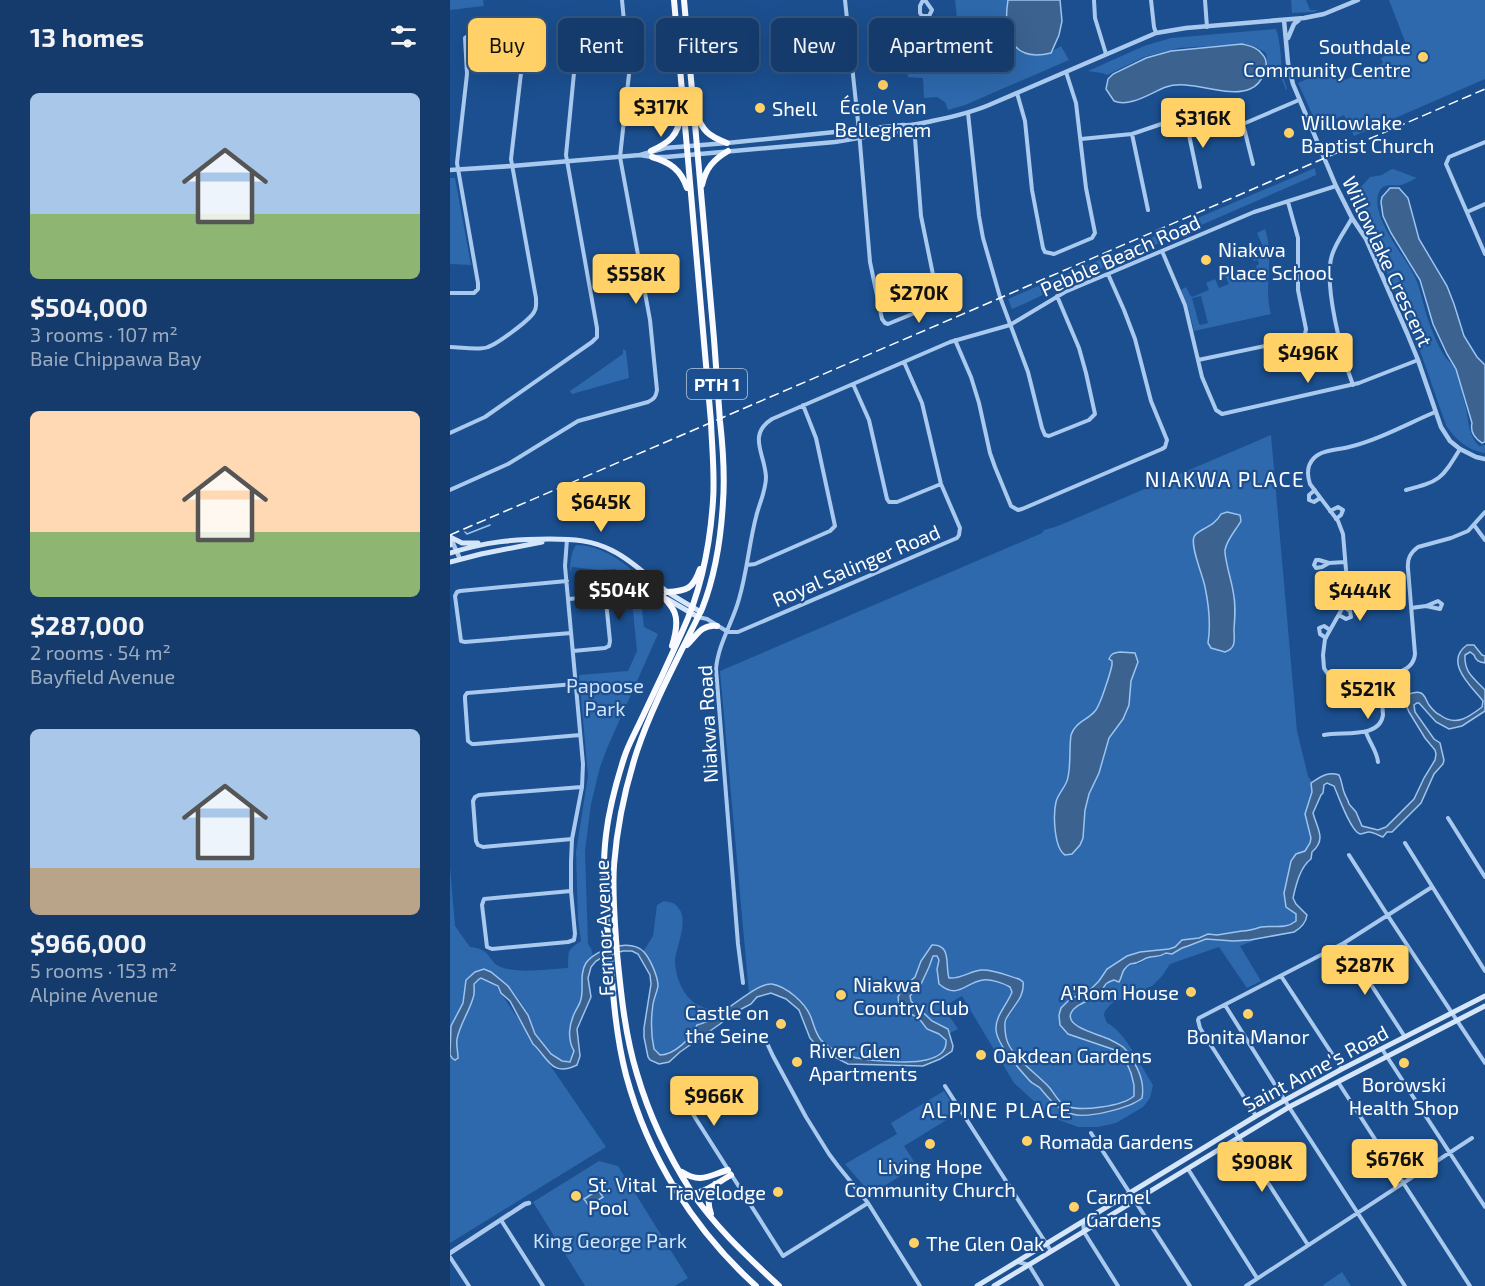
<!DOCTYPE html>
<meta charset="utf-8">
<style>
:root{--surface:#143b6b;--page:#1d4271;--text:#f1f3f6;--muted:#9dadc1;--line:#33557e;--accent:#ffd166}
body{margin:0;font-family:"Exo 2",sans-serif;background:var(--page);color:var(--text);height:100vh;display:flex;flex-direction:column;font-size:22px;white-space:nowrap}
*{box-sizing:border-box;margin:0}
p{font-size:20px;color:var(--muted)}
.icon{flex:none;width:33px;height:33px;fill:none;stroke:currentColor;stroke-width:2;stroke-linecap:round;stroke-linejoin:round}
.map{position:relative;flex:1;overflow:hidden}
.side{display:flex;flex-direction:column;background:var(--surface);width:450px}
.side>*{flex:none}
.banner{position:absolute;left:18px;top:18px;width:570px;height:54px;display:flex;gap:12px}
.price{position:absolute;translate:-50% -51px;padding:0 14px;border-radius:6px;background:var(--accent);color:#111;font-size:20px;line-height:39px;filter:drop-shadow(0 2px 3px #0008)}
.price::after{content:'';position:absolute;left:50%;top:36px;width:18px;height:14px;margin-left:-9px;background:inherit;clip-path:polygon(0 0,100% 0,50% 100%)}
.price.active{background:#222;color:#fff}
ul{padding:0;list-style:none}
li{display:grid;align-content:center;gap:12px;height:318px;padding:0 30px}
li span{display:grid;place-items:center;height:186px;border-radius:9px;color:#555}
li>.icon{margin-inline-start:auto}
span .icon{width:108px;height:108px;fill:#fffc;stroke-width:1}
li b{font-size:26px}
h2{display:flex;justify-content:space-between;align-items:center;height:72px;padding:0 30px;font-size:26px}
.pill{padding:0 21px;border-radius:9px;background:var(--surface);box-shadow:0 6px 24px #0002,0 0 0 2px var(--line);font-size:21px;line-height:54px}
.pill.active{background:var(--accent);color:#111}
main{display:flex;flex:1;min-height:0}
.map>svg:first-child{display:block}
</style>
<main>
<section class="side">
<h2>13 homes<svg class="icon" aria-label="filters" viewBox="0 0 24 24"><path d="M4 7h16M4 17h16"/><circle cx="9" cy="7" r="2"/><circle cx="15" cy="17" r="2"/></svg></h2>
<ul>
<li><span style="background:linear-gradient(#a9c7e8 65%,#8fb573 0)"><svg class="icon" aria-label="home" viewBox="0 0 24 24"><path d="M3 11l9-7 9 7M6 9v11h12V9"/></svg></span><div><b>$504,000</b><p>3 rooms · 107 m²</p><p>Baie Chippawa Bay</p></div></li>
<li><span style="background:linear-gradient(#ffd9b3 65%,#8fb573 0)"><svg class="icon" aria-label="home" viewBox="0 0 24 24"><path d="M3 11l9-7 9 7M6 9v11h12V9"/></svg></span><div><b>$287,000</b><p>2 rooms · 54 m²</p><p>Bayfield Avenue</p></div></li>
<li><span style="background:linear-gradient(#a9c7e8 75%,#b9a48a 0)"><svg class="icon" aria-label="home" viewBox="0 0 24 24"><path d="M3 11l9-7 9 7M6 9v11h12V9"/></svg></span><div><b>$966,000</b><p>5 rooms · 153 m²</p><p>Alpine Avenue</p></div></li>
</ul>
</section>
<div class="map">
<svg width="1035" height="1286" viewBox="0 0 1035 1286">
<rect width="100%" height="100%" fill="#1b4f8f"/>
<!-- green -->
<path fill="#2e69ad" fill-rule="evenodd" d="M0 0H33L34 6 0 10Z
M505 0H558C557 10 556 20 558 29 564 58 589 61 611 46L619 60 515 105 498 110 495 102 487 97 474 98 473 78 458 77 455 43 509 38Z
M841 0H856L860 10H868L864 12 842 13Z
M939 0H1035V79L904 136 894 115 868 127 848 83 887 66 895 80 933 63 931 58 956 44Z
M826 29C833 49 829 70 837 89L836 90 831 77 813 78C816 69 818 62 816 53L804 46 792 44 729 48 694 57 657 75 652 73 638 71 694 46 721 38Z
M865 168 866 175 611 286 576 303 562 309 558 299Z
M943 169 967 178C962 180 956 184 951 185 943 187 932 181 928 195 922 219 955 256 965 277 972 293 974 310 980 325 983 333 989 348 994 355 998 362 1004 364 1007 373 1010 384 1013 397 1016 408 1019 423 1018 435 1029 446L1035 445V453C1019 451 1004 439 996 425L968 345 922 238 903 207 898 192 909 189 920 177 932 175 940 170Z
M0 178H5L21 265 0 264Z
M815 229C825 257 813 287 821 314L744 331 738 306 731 290 736 287 740 295 742 297 759 290 756 283 765 279 769 288 779 284 775 275 788 269 791 276 807 269 806 266 809 264 808 260 804 261 803 259 816 253 807 233ZM751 296 758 323 751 325 749 324 742 298Z
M173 349 176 351 179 378 122 394 120 391 173 354Z
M821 435 847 731 858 776 862 782V792L855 814 861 838 860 843 855 851 846 855 839 867 838 909 846 914V921C835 930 824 925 811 927 805 929 798 932 792 931L767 935 758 934 749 938 732 940 725 947 719 949 677 956 657 969 649 981 641 989 619 1000 610 1025 618 1034 665 1050 674 1057 682 1073 684 1085V1096C673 1106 631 1112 616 1107 608 1103 604 1093 598 1086 586 1073 559 1054 556 1037 552 1017 562 1016 569 1000 571 995 571 987 572 982L569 979C558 976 543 969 531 970 520 971 511 979 499 978L497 971 498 961 482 945 471 961 465 977 460 982 455 985 449 994 453 1012C459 1013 465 1015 470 1020 473 1023 475 1027 479 1030 484 1033 491 1033 495 1039 497 1042 497 1044 496 1047 489 1069 417 1061 399 1057 393 1055 384 1050 379 1047 365 1039 366 1023 358 1011 354 1005 348 1000 343 994L305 989 299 994 270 671 592 533 594 530 608 526Z
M126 545C152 545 178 564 194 582L191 585 196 591 194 595 190 594 194 627 208 634 158 746 150 767 141 804 135 851 138 944 141 948 143 956C129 970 134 979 132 996 131 1001 129 1005 127 1010 122 1019 117 1032 120 1043 121 1046 123 1048 124 1051L120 1062C104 1062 90 1043 83 1030 81 1025 81 1021 79 1016 72 1001 51 975 35 970L156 1147 0 1243V866L5 926 20 947C43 949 37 962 51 967 69 974 99 969 118 968 119 950 116 951 131 941L128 919 126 852 138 776 129 675 178 671 187 651 180 580 166 569 149 570 122 567 120 573C120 564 121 552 126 545Z
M214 901C217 902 220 902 223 903 243 915 226 945 225 961 225 974 231 991 241 1000 249 1008 261 1009 271 1013L253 1023 247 1025C242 1038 224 1055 210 1055L204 1049C201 1035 201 1020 203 1006 204 996 209 987 207 977 205 968 198 959 193 952L203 936 207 905Z
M805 938 808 939 790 946 811 981 797 988 769 947 720 964 712 976 702 986 662 1003 655 1011 654 1015 657 1023C675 1031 692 1068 703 1085L700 1098 693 1107 666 1123 648 1127H628L601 1117 564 1083 512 996 493 1007 508 1029 500 1033 498 1029 482 1021 460 998V996C463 992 467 988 470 984 476 975 478 963 484 956L488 957 487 976 520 983 534 980 549 982 558 986 562 989 560 998 554 1006 546 1030 579 1079 590 1089 597 1097 612 1110 639 1115 651 1114 689 1101 692 1098 694 1090 690 1076 679 1053 657 1038 636 1032 622 1020 620 1018 622 1011 629 1005 650 994 657 983 664 980 671 974 678 965 688 964 699 958 707 957 732 948 738 946 753 939H763L784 941 800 940Z
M494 1091 508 1113 454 1146 467 1166 421 1194 395 1164 447 1134 441 1123Z
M149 1161 168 1166 238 1278 225 1286H135L83 1202Z
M892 1272 901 1286H874L873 1285Z"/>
<!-- water -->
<path fill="#3c6290" stroke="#9cc4f0" stroke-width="1.5" d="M558 0H610L612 21 609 35 601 53C560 63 553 32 558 0Z
M792 44C800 46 807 47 812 54 822 64 812 84 800 89 776 99 740 78 716 87 702 92 680 108 664 101L656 89 658 79 663 74 696 58 721 51Z
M940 188H949L958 198 969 239 997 286 1004 304 1014 336 1027 357 1035 365V442L1032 443C1024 438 1020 432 1022 423L1006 369 997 354 983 324 970 280 941 233 933 216 931 202 932 197Z
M777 512 790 515 791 521C786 530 777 539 775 550 774 557 782 583 783 591 786 604 785 616 784 629 784 639 787 648 775 652L761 648 758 643C761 624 759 606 755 587 753 576 740 546 744 537 747 529 764 528 771 514Z
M1017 645H1024L1032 655 1035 656V663C1029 662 1026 661 1024 655L1020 652 1015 655C1014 673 1024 678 1035 690V711L1012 726 999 729 986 722 969 703H967L964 705 965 712 984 739 990 743 994 760 993 764 984 774 971 803 942 832H937L933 837C929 836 924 832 919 832 916 832 913 834 910 834 901 832 888 795 884 786L877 783 874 785 873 793 871 795 863 813C867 829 877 839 862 852L861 859C850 867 846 885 843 898L846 904 857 915C856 923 851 928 844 932L800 940 783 941 756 939 738 946 732 948 722 954 716 953C710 957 707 956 700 957 691 959 690 964 680 964 671 970 673 975 669 982L664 980C661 981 658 982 656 984 653 987 652 992 648 995 640 1001 625 1004 621 1013 615 1027 648 1034 656 1038 662 1040 668 1044 673 1047 680 1053 684 1062 688 1070 692 1079 694 1088 692 1098 680 1108 637 1119 622 1114 608 1110 599 1099 590 1088 587 1085 582 1084 579 1080 569 1069 547 1045 546 1030 545 1016 557 1005 562 992L560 987C553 983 541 979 533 980 514 983 508 1000 489 984L487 969 489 960 487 956H483L479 967 471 984 460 996 461 1001 482 1021 498 1029 503 1046 502 1051 490 1059 473 1066 398 1064 375 1052 367 1046 360 1038 349 1010 336 999 321 993 307 997 301 1004 282 1014 270 1024 230 1052 219 1062 209 1064 200 1060 198 1057 194 1037V1028L201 984 200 975 188 954 182 951H173L153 957 146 961 141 967 138 978 141 997 127 1029 130 1056 127 1065C101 1078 98 1057 83 1044L60 1001 51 993 48 986 31 978 29 979 24 984C24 989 25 994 23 998 19 1012 10 1024 7 1039 6 1045 8 1051 8 1058L5 1060 2 1058 0 1055 1 1026 13 1003 16 980 25 972 34 969 41 972 58 986 78 1015 85 1034 101 1054 112 1061 120 1062 124 1051C117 1039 119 1024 125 1012 127 1008 130 1004 131 999 134 988 129 974 136 963 146 949 180 938 194 952 200 959 208 976 208 986 207 992 204 998 203 1004 201 1018 201 1035 204 1049L210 1055C224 1055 242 1038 247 1025 270 1020 305 982 322 984 337 987 354 1002 360 1015 364 1024 365 1033 371 1040 378 1048 389 1053 399 1056 415 1061 460 1064 476 1060 487 1057 497 1053 496 1040L489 1034 477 1029 471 1021 463 1015 453 1012 449 1004 448 997 454 986 453 981 457 984 465 977 471 961 482 945C502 944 495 966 499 978 512 979 520 971 531 970 543 969 558 976 569 979L573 982C575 997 563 1006 556 1019 554 1023 555 1031 556 1037 559 1055 586 1073 598 1086 604 1092 608 1103 616 1106 631 1112 673 1106 684 1096V1085L681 1073 674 1057 665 1050 618 1034 610 1025 609 1015 611 1008 619 1000 641 989 649 981 657 969 677 956 690 952 719 949 725 947 732 940 749 938 758 934 767 935 792 931C798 931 805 929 811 927 824 925 835 930 846 921V914L836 907 834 893 841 861 846 854 855 851 860 843 861 838 855 814 862 792 861 783C870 777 878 771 889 775 892 781 892 787 894 792 895 796 898 799 899 804L906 812 912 826 928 830 936 827 964 799 974 778 985 760 986 754 985 750 975 738 959 712 957 707V695C961 693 966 691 971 693 976 696 976 701 979 705 982 709 985 713 990 715 1006 727 1019 717 1032 707L1033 701C1022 687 993 662 1017 645Z
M670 652 685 653 688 662 681 681 679 705 673 719 659 738 649 773 639 794 635 810 633 838 630 845 622 854 615 855C604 848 603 815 606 802 608 793 617 786 618 777 621 763 619 749 621 735 625 722 638 720 645 711 650 706 660 674 662 665V661L659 659C661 653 665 653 670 652Z
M148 1190 153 1197 139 1206 134 1199Z"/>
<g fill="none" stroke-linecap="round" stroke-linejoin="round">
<!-- stream -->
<path stroke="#9cc4f0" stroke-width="1.5" d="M15 532 17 534 40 525"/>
<!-- minor -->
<path stroke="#a9c9ee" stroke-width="4" d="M395 0 409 131 420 262 432 319 435 323 438 324 484 305 486 303 488 299 471 216 464 125
M473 0 470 6V13L472 16H479L482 10 475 0
M644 0 645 18 656 54
M701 0 704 27 706 33
M755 0 757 27
M567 93 575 121 582 190 593 248 595 252 604 254 642 238 645 233 636 188 626 103 616 72
M518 113 529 216 533 238 550 297 578 372 592 428 595 435 599 436 639 420 645 414 636 373 629 348 607 296
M735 116 750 187
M793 124 803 164
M682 134 698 210
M631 139 682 134 735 116 793 124 849 100
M1035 142 999 157 996 164 1035 254
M1017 212 1035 204
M902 218C895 231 887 240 882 255 873 284 892 356 903 385
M712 251 735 305 752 377 766 410 772 414 909 383 968 360
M0 293H24L28 289V283L7 163 17 74 15 38 21 34 63 31 67 37 71 73 61 159 86 298C86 304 87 308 84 312 80 320 47 344 38 347 28 351 11 347 0 347
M505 340 521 377 529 403 540 453 545 467 561 506 568 510 572 509 712 449 715 447 717 440 701 401 685 339 674 310 658 274
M748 360 848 339 855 334 856 329 848 290V238L838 202
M403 384 419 420 437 499 439 502H447L491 484
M985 412C957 424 928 440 899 447 887 450 872 450 864 458 856 466 857 475 860 484L888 521 893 534 898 594 897 600 875 639 873 655 874 668 877 673 881 676 888 678 949 672C958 669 964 664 965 654L958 569C957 559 960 553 968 547L1001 538 1018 531 1035 512
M0 433 35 417 142 342 147 337V328L116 155 124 73 121 29 124 25 128 24 174 21
M0 490 58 464 128 421 198 402C204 399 206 397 207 390L200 320 170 157 179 74 172 0
M865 490 859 495V500L864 502 870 498
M956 490C990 481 991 480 1010 449
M880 511 888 507 893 510 891 515 886 519
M1024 525 1035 540
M117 539 115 566 133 764 132 787 122 839 121 862V891L125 934 124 940 118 942 42 949 37 947 32 905 34 899 121 891
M879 563 872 567 866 568 864 565 866 560H869L879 563 895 562
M297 565 305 564 380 531 385 526 366 438 353 405
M117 581 10 591 7 592 5 596 11 641 15 642 121 633
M119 599 151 596 155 597 156 601 160 641 159 646 155 648 123 651
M961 608 976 606 990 609 992 604 988 601 976 606
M889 615 896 619 901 617 900 611 894 607
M248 617 257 619 278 632
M278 632H288L507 538 509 535 510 528 491 484 472 403 454 362
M876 638 870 634 869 628 874 626 880 630
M125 684 17 693 15 696V699L18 741 22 744H25L130 735
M916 732C919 742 927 751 928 762
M874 735C892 731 930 739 933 715L930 674
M998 818 1035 877
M122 839 33 847 28 845 26 841 23 801 25 797 29 795 132 787
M955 843 1035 971
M899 855 940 919 1035 1063
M894 943 955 1037
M831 976 892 1069
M293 983 288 944 266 669C268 644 283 622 289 599 297 572 299 544 306 517 309 504 316 491 316 477 315 454 297 435 322 419L500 342 560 325 615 292 804 212 886 186
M775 1005 839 1107 955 1286
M316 1041 323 1056 356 1117 379 1154 388 1166 418 1203 470 1286
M932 1049 1035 1207
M888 1082 1020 1286
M495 1086 601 1251
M232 1097 333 1256 418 1203
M806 1116 750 1028 748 1020 749 1018 894 943 982 887
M784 1130 858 1245
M641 1133 740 1286
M738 1169 807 1278
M51 1220 93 1286
M633 1222 634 1232 668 1286
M0 1257 19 1286
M568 1262 579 1265 592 1286
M796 1286 1022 1138"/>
<!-- tertiary -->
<path stroke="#a9c9ee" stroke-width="4.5" d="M834 20 838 63 843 84 886 186 902 218 916 239 957 333 968 360 991 427 1000 441 1010 449 1026 457 1035 459
M838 38 844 24 849 20
M190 155 215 148 277 143 453 125C463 126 473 123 482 121 502 117 520 113 539 105L706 33 736 28 854 18 874 14 908 0
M0 170 62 166 190 155 202 157H216L385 142 454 130 460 126
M1 539 10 559
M0 1253 75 1204 79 1203"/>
<!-- secondary -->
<path stroke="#d6e6fa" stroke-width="5" d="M0 545V537L12 543H28
M0 553C36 542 62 539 100 539 122 539 143 540 163 551 183 561 198 577 215 590 226 598 239 605 251 612
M0 562 31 554 92 542
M217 599 248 617
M527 1286 806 1116 892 1069 1035 996
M544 1286 839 1107 1035 1006"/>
<!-- trunk -->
<path stroke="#f8faff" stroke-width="6" d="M224 0 261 422C262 449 265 475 263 501 260 545 251 591 232 632 219 661 205 691 191 720 185 733 178 745 174 758 166 783 159 809 156 835 151 875 156 916 160 956 163 995 166 1037 176 1075 198 1157 244 1230 306 1286
M234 0C243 113 255 226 264 339 266 366 268 394 270 421 273 448 275 475 273 502 271 538 265 576 252 609 249 615 246 621 243 627 223 668 201 709 187 751 175 788 167 827 164 865 162 894 165 924 167 953 171 994 175 1035 187 1074 199 1115 218 1155 241 1191 265 1227 298 1257 329 1286
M245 112C253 131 258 136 277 143
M201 151C220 142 228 136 231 114
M202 157C220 162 231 170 237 188
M252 185C256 168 263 160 278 151
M203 587C225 608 232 614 222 646
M217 592C237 591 243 589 250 569
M237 645C247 635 252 624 267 626
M232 1172C251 1184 260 1175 278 1170
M225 1186C244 1203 263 1185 281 1175
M261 1214C257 1202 258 1195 265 1184"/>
<!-- rail -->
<path stroke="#fff" stroke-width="1.5" stroke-dasharray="10 4.5" stroke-linecap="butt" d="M0 535 1035 89"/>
</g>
<!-- markers -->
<g fill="#ffd166" stroke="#1b4f8f" stroke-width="2">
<circle cx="973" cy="57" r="6"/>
<circle cx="433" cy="85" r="6"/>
<circle cx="310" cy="108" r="6"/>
<circle cx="839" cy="133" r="6"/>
<circle cx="756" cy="260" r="6"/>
<circle cx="741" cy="992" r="6"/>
<circle cx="391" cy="995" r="6"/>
<circle cx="798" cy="1014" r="6"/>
<circle cx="331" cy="1024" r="6"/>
<circle cx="531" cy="1055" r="6"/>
<circle cx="347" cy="1062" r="6"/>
<circle cx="954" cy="1063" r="6"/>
<circle cx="577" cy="1141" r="6"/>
<circle cx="480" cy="1144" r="6"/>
<circle cx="328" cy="1192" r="6"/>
<circle cx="126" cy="1196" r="6"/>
<circle cx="624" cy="1207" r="6"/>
<circle cx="464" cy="1243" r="6"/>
</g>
<g text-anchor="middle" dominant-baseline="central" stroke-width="4.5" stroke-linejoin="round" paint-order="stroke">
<!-- shield labels -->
<rect fill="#1b4f8f" stroke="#bbcadd" stroke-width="1.5" x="237" y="369" width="60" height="30" rx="4.5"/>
<g font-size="18" font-weight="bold" fill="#fff">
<text x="267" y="384">PTH 1</text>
</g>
<!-- poi labels -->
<g font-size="20" fill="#fff" stroke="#1b4f8f" text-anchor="start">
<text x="961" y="46" text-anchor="end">Southdale<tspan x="961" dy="23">Community Centre</tspan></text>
<text x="433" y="106" text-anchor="middle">École Van<tspan x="433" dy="23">Belleghem</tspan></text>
<text x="322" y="108">Shell</text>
<text x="851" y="122">Willowlake<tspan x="851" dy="23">Baptist Church</tspan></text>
<text x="768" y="249">Niakwa<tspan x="768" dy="23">Place School</tspan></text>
<text x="403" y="984">Niakwa<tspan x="403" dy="23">Country Club</tspan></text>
<text x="729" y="992" text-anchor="end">A'Rom House</text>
<text x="319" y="1012" text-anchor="end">Castle on<tspan x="319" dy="23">the Seine</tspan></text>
<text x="798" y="1036" text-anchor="middle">Bonita Manor</text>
<text x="359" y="1050">River Glen<tspan x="359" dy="23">Apartments</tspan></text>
<text x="543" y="1055">Oakdean Gardens</text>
<text x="954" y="1084" text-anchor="middle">Borowski<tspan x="954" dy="23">Health Shop</tspan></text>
<text x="589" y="1141">Romada Gardens</text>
<text x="480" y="1166" text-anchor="middle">Living Hope<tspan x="480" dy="23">Community Church</tspan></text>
<text x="138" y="1184">St. Vital<tspan x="138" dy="23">Pool</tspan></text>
<text x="316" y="1192" text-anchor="end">Travelodge</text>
<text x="636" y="1196">Carmel<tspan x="636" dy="23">Gardens</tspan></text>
<text x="476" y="1243">The Glen Oak</text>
</g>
<!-- street labels -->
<g font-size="20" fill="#fff" stroke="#1b4f8f">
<text transform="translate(670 255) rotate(-24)">Pebble Beach Road</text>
<text transform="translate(938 261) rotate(65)">Willowlake Crescent</text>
<text transform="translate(406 565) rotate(-23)">Royal Salinger Road</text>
<text transform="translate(257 724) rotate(-93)">Niakwa Road</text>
<text transform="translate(153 928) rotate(-92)">Fermor Avenue</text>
<text transform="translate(865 1068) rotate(-28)">Saint Anne's Road</text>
</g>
<!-- park labels -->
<g font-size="20" fill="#cfe3fa" stroke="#1b4f8f">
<text x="155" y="685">Papoose<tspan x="155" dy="23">Park</tspan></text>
<text x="160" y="1240">King George Park</text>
</g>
<!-- neighbourhood labels -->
<g font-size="21" letter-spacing="1.5" fill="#fff" stroke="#1b4f8f">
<text x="775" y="478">NIAKWA PLACE</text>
<text x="547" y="1109">ALPINE PLACE</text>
</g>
</g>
</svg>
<b class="price" style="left:211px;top:138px">$317K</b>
<b class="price" style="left:753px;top:149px">$316K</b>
<b class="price" style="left:186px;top:305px">$558K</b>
<b class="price" style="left:469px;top:324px">$270K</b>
<b class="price" style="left:858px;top:384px">$496K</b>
<b class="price" style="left:151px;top:533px">$645K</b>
<b class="price active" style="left:169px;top:621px">$504K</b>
<b class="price" style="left:910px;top:622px">$444K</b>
<b class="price" style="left:918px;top:720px">$521K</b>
<b class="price" style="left:915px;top:996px">$287K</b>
<b class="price" style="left:264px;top:1127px">$966K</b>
<b class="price" style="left:945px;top:1190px">$676K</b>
<b class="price" style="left:812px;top:1193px">$908K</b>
<div class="banner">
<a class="pill active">Buy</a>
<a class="pill">Rent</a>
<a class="pill">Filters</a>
<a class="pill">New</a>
<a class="pill">Apartment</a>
</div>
</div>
</main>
